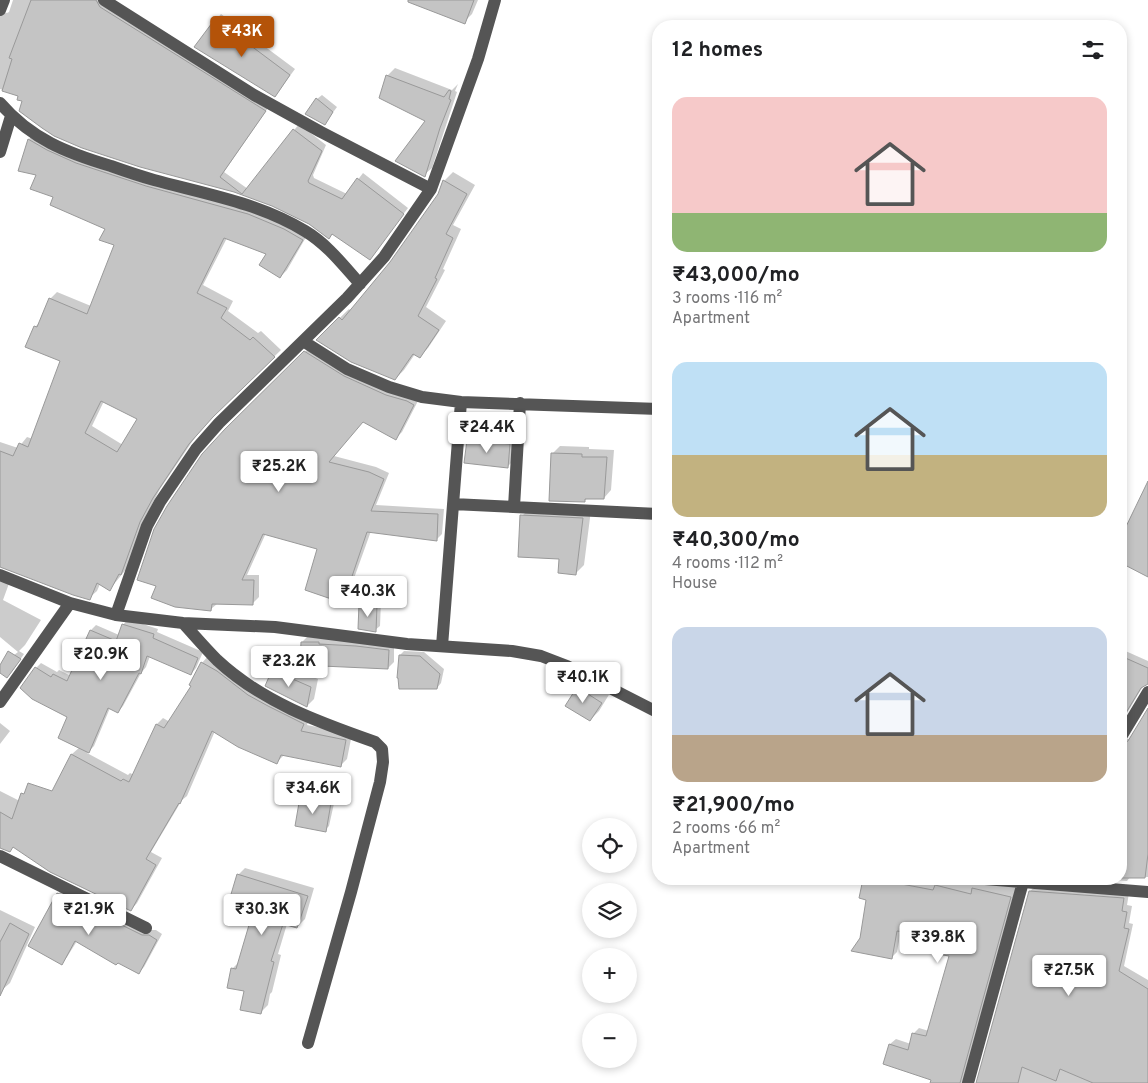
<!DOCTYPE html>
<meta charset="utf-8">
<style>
:root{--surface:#fff;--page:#f2f2f2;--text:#202124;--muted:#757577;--accent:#b45309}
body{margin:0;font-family:Overpass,sans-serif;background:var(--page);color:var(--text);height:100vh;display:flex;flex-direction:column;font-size:19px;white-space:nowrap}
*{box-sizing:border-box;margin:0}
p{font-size:16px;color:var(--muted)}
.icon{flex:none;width:28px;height:28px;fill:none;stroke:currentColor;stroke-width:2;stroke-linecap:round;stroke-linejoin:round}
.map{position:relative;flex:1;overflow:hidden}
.drawer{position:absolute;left:652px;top:20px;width:475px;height:865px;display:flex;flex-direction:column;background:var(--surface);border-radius:20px;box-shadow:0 2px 8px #0003}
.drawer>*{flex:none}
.controls{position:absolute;left:582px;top:818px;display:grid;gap:10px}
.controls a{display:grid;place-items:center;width:55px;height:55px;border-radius:50%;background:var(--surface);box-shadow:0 2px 8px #0003;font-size:25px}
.price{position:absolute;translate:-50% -42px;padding:0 11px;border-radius:5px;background:#fff;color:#222;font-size:16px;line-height:32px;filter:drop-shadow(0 1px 2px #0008)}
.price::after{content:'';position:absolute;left:50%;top:30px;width:15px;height:11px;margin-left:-8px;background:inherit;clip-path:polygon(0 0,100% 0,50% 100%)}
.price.on{background:var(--accent);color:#fff}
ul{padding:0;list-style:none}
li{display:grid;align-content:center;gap:10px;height:265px;padding:0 20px}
li span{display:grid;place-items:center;height:155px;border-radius:15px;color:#555}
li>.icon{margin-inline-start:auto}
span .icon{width:90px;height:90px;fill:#fffc;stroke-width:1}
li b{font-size:21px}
h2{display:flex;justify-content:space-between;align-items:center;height:60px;padding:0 20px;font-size:21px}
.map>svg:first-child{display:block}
</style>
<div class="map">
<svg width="1148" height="1083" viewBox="0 0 1148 1083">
<rect width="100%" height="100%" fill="#fff"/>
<!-- shadow -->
<path fill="#0003" fill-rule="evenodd" d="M13 0H104L270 105 224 172 248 189 299 124 326 145 313 175 314 178 347 194 363 173 408 208 370 258 333 234 329 237 310 223 273 204 234 191 23 101 20 95 0 89V11L7 13 9 12Z
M413 0H478L472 14 464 22Z
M221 14 295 69 275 96 216 20Z
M395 68 452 90 458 84 455 91 457 92 432 168 424 175 427 121 380 97 388 75Z
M322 95 337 107 325 123 317 99Z
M36 132 54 144 309 232 287 270 280 277 268 253 227 238 203 285 233 301 228 311 258 333 261 331 281 350 219 410 196 436 160 489 147 514 128 567 110 589 100 584 97 591 89 598 0 566V442L18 448 27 437 33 439 62 361 35 327 42 320 50 299 57 292 91 306 116 244 107 228 54 196 37 175 20 170 29 139ZM104 401 139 419 123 445 92 426Z
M453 172 475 185 453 225 461 229 443 269 445 270 426 307 446 321 428 348 419 357 415 354 404 370 395 379 318 339 349 309 351 311 391 263 439 194 444 181Z
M311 346 419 399 402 432 396 438 363 420 334 456 376 467 389 473 376 505 444 509 442 534 436 540 371 531 348 595 343 601 318 548 266 533 247 575H259V597L253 603 217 604 211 609 226 429Z
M478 431 518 435 517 457 508 466 468 441Z
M560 446 589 447V449L614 450 611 490 604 498H588L584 501 552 454Z
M531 507 591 510 584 565 575 574 522 516Z
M0 571 11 578 3 600 41 620 25 645 19 651 24 654 11 673 14 655 18 652 0 637Z
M365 600 381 601 380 626 375 630 360 604Z
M128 619 158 629 157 632 203 652 196 668 191 674 150 656 146 667 141 673 123 706 118 712 110 708 94 746 87 753 128 775 130 773 134 775 157 724 163 718 170 722 192 686 202 663 208 656 310 717 307 725 352 734 347 759 340 766 284 755 277 762 215 731 187 796 182 800 151 852 162 858 137 903 131 910 14 846H0V791L95 839 50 797 72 754 80 747 69 716 36 668 41 663 57 672 59 670 71 676 91 630 96 625 119 635 123 625Z
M308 636 394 644V662L388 668 302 642Z
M1121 649 1148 661V684L1145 683 1121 723Z
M404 651 424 652 444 669 441 683 437 688 400 655Z
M280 663 318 679 314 699 307 706 273 671Z
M587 679 610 693 599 711 590 720 578 688Z
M1148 710V877H1130L1127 881 1100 879H1121V737L1123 739H1131Z
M0 723 10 731 0 744Z
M306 793 335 799 329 826 325 830 301 797Z
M245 868 314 888 305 919 297 927 287 924 278 954 281 955 272 992 270 994 268 1005 260 1013 232 969 240 961 255 907 238 875Z
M865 879H985L1017 884 967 1083H931L932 1079 884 1063 890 1044 896 1039 911 1044 913 1034 919 1028 929 1031 951 955 948 937 901 930 897 952 891 958 861 938 867 899 860 898Z
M1036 886 1129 893 1127 905 1132 906 1129 923 1133 924 1124 966 1148 980V1083H978L1030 891Z
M64 888 149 930H156L162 934 144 967 138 973 77 941 67 957 62 963 58 894Z
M0 910 35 927 10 983 3 989 0 987Z"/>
<!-- building -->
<path fill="#c4c4c4" stroke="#999" fill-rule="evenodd" d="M31 0H96L100 7 266 111 220 177 242 194 293 129 322 151 308 181 309 183 342 199 357 178 404 214 370 260 332 234 329 239 309 224 272 206 234 192 140 167 82 148 54 136 42 128 19 111 22 101 17 100 18 96 2 91 12 59 9 58Z
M408 0H474L465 24 408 2Z
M215 19 290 75 275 97 194 47Z
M386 75 444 97 449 90 451 91 449 99 451 100 440 128 425 177 395 161 425 121 379 98Z
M316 98 333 112 325 125 305 114Z
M28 139 47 150 76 163 146 186 248 214 284 229 303 240 280 278 259 265 266 254 224 238 197 293 227 308 221 318 250 340 253 337 275 357 213 417 189 444 153 498 140 522 121 575 119 574 110 591 97 583 90 600 73 595 0 567V451L13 456 19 443 28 447 60 361 25 347 34 326 37 327 49 298 87 314 114 245 99 240 105 229 50 205 53 197 30 189 36 175 18 171ZM101 401 137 419 117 452 85 433Z
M443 180 467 194 446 234 453 238 435 278 437 279 418 316 439 330 420 358 413 354 395 380 351 362 316 340 339 317 342 320 390 262 438 194Z
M304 351 344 376 386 395 407 401 414 405 396 440 363 422 329 462 369 472 384 479 371 511 438 514 437 541 367 532 343 603 305 590 317 549 263 534 242 580H254L253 605 212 604 211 611 175 607 151 598 156 586 137 580 154 529 167 506 202 454 225 429Z
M467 440 510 444 508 468 464 463Z
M551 453 582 454V457H607L604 499H585V502L549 501Z
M1148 481V577L1121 563V537Z
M520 515 583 518 576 575 558 573 559 559 518 557Z
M359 604 377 605 376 632 358 629Z
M122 624 154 634 153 638 198 658 191 675 147 656 141 674 139 673 118 713 108 708 89 753 58 738 67 717 32 699 20 688 35 667 51 677 53 674 67 681 90 630 116 641Z
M301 642H319V644L356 646 389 650 388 669 300 665Z
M8 651 21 659 7 678 0 673V665Z
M399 655 420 656 440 674 437 689H399L398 678H397Z
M1121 656 1148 668V684L1141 688 1121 721Z
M201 662 217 671 248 695 268 706 304 724 301 731 346 740 341 767 281 755 277 764 238 747 212 731 180 804 179 803 146 859 156 865 131 911 50 872 13 847 10 852 0 848V812L12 819 21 793 24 794 28 783 52 791 71 754 121 781 123 779 129 782 156 724 164 728 191 686 189 685Z
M272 670 311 687 307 707 265 686Z
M577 687 602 703 590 721 565 706Z
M1148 708V854L1145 878H1121V745L1128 741Z
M300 797 331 803 326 832 295 826Z
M237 874 308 896 297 928 283 924 271 961 274 962 261 1014 240 1010 244 991 227 988 231 968 236 969 254 908 229 901Z
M863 879H875L933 890 935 885 971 894 972 888 1011 897 960 1083H930L931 1080 883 1064 889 1044 908 1050 912 1033 926 1036 949 956 943 955 947 938 897 931 892 959 851 951 860 938 866 900 859 898Z
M1029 891 1124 898 1122 911 1127 912 1124 928 1129 929 1119 971 1148 989V1083H1093L1060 1069 1056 1081 1022 1067 1018 1083H976Z
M57 893 142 935H149L157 940 139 974 118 963 116 965 75 941 62 965 28 946Z
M10 923 29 934 0 996V942Z"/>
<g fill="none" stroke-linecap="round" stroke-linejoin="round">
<!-- minor -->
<path stroke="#555" stroke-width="12" d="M104 0 254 95 321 132 431 189
M0 10 4 0
M0 103C31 139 67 153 111 166 125 171 140 176 154 180 206 194 259 203 305 231 327 244 343 265 360 284
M0 152 11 116
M303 341 347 369 389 387 422 397 461 402 659 409
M453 504 658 514
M514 507 520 403
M0 575 70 603 116 615 183 623 275 627 407 644 512 651 541 656 567 666 659 713
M116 615 147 526 160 502 196 449 219 423 347 298 384 257 431 189 478 59 495 0
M183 623C194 635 205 648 217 660 262 702 318 722 375 742L382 749 383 762 380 782 351 892 308 1043
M442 646 461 402
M0 702 70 603
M1121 737 1148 692
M0 856 146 928
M985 879 1148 892
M968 1083 1023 882"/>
</g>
</svg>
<div class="controls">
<a><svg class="icon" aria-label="locate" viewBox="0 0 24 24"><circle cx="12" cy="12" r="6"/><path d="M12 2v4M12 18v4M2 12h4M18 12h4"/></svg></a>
<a><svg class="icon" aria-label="layers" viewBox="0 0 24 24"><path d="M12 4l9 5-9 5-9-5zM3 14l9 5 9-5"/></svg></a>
<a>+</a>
<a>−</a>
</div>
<b class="price on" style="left:242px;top:58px">₹43K</b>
<b class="price" style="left:487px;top:454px">₹24.4K</b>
<b class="price" style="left:279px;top:493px">₹25.2K</b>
<b class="price" style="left:368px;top:618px">₹40.3K</b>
<b class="price" style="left:101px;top:681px">₹20.9K</b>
<b class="price" style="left:289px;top:688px">₹23.2K</b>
<b class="price" style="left:583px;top:704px">₹40.1K</b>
<b class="price" style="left:313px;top:815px">₹34.6K</b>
<b class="price" style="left:89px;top:936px">₹21.9K</b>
<b class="price" style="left:262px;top:936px">₹30.3K</b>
<b class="price" style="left:938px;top:964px">₹39.8K</b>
<b class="price" style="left:1069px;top:997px">₹27.5K</b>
<section class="drawer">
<h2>12 homes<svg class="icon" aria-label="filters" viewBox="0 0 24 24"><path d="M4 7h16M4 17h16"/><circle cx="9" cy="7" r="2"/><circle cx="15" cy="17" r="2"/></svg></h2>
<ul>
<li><span style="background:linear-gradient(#f6c9c9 75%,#8fb573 0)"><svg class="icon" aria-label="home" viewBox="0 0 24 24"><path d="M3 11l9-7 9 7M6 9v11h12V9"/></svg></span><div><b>₹43,000/mo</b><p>3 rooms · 116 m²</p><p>Apartment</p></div></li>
<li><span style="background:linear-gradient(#bfe0f5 60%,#c2b280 0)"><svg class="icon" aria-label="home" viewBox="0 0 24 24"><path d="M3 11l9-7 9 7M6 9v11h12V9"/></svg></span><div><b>₹40,300/mo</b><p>4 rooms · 112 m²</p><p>House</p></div></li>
<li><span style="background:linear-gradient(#c9d6e8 70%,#b9a48a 0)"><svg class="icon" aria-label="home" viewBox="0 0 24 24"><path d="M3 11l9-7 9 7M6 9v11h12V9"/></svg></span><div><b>₹21,900/mo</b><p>2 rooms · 66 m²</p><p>Apartment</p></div></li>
</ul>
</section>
</div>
